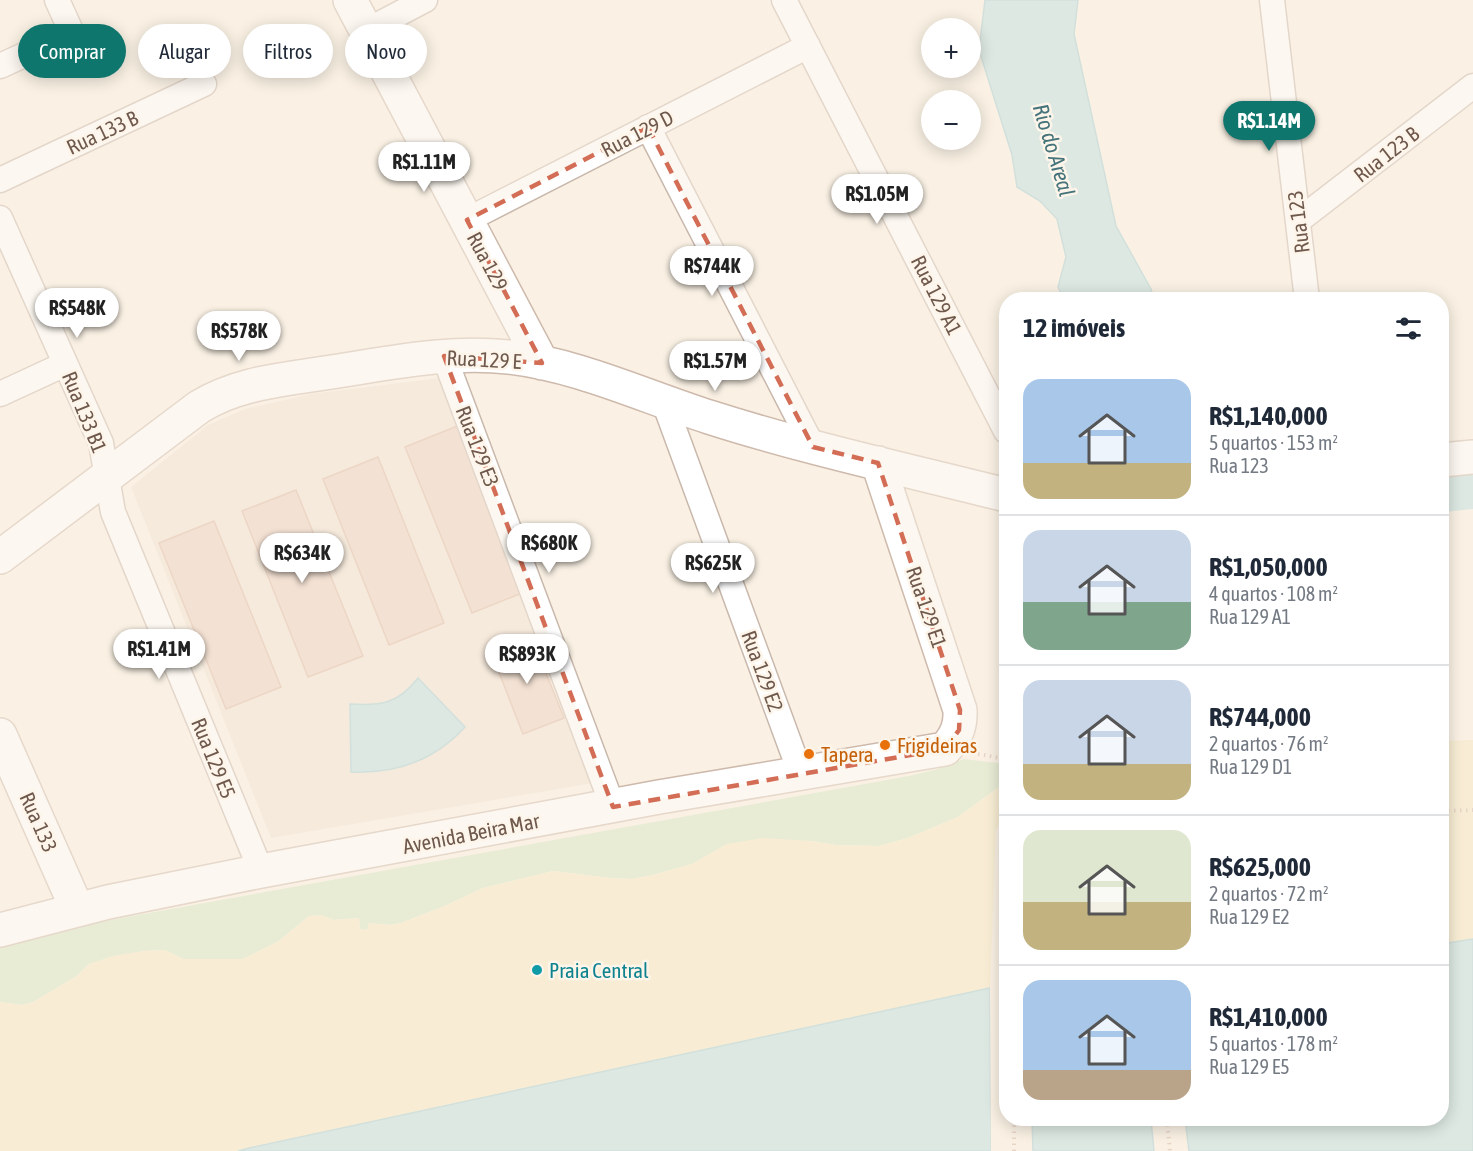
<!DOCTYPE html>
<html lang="pt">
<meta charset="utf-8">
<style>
:root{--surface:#fff;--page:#f2f2f3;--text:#1f2937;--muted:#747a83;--line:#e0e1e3;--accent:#0f766e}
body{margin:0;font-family:"Asap Condensed",sans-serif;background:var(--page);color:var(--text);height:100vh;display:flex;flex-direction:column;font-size:22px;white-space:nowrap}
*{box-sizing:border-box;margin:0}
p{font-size:20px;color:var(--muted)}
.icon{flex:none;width:33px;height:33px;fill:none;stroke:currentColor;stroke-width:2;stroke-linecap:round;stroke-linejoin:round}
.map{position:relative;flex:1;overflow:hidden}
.details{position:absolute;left:999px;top:292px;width:450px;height:834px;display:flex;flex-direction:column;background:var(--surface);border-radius:24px;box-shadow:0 3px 15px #0003}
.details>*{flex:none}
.top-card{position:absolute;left:18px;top:24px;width:570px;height:54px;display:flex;gap:12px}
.buttons{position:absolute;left:921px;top:18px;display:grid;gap:12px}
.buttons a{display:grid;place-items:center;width:60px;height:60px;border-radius:50%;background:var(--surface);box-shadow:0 3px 15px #0003;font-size:30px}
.price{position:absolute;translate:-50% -51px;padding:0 14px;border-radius:21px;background:#fff;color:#222;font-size:20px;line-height:39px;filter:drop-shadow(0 2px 3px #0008)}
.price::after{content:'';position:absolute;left:50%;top:36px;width:18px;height:14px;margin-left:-9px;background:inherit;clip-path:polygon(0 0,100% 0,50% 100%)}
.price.active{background:var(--accent);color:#fff}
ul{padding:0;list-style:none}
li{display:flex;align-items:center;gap:18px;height:150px;padding:0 24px}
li+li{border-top:2px solid var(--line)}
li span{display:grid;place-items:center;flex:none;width:168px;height:120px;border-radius:18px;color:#555}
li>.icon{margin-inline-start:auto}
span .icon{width:72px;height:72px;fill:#fffc;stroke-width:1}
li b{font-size:26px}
h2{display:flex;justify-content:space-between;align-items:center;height:72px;padding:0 24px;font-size:26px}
.chip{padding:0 21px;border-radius:27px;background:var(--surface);box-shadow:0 3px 15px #0003;font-size:21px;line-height:54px}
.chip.active{background:var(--accent);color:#fff}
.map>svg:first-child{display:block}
</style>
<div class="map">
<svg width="1473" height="1151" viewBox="0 0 1473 1151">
<rect width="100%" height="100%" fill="#faf1e4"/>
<!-- residential -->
<path fill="#f1e2d3" d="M440 378 599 782 271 838 131 487 208 425 245 409 310 394Z"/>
<!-- green -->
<path fill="#d3e6c4" d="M964 759 1006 764V782L958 817 908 838 879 846 836 845 811 841 727 844 692 864 653 875 632 879 610 878 553 871 483 888 447 905 401 923 390 925 369 923 367 930 360 929 359 918 334 920 320 915 309 916 279 941 243 959H183L165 950 143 951 89 964 77 976 33 1002 22 1005 0 1002V946L88 924 909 776 938 769Z"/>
<!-- sand -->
<path fill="#f6e9c2" d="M1473 740V939L1442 944V741Z
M1006 782V808L996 831 990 988 238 1151H0V1002L22 1005 33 1002 77 976 89 964 113 956 143 951 165 950 183 959H243L279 941 309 916 320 915 334 920 359 918 360 929 367 930 369 923 390 925 401 923 447 905 483 888 553 871 610 878 632 879 653 875 692 864 727 844 763 838 811 841 836 845 879 846 908 838 958 817Z"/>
<!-- water -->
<path fill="#bbdde1" stroke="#a2ccd2" stroke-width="1.5" d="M985 0H1078L1074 34 1116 226 1151 289 1154 300H1064L1058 287 1066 257 1057 219 1040 201 1017 187 1012 155 979 50Z
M418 678 465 727C435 760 396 774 351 772L350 704C381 706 398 704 418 678Z
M1473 939V1151H1189L1185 1119H1442V944Z
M990 988 991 1151H238L249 1148Z
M1032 1119H1151L1154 1151H1033Z"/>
<!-- pier -->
<path fill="#faf1e4" d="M990 985 993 988 994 1151H991Z"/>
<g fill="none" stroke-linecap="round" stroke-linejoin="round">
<!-- river -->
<path stroke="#bbdde1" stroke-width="46" d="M1442 489 1473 486"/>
</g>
<!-- building -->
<path fill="#eccfbe" stroke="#ddb6a0" stroke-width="1.5" d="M460 425 527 591 472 613 405 447Z
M378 457 444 623 389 645 323 479Z
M296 490 363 656 308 677 242 511Z
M214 521 281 687 226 709 159 543Z
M531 636 564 718 523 734 491 652Z"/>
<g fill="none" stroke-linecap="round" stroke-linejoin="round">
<!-- street casing -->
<g stroke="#c9b8ac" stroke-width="27">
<path id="street" d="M784 0 1006 431
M1272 0 1307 300
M366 31 425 0
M0 66 72 33 57 0
M648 127 813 447
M0 180 204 84
M0 218 101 443 113 512 261 871
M467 220 808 46
M1298 221 1473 86
M444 356 613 807
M0 394 65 364
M664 402 800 772"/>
</g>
<!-- secondary casing -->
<g stroke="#cebaac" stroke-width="36">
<path id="secondary" d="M350 0 542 363
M1442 460 1473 457
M0 557 199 407C238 383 281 380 325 373 386 364 447 350 509 357 578 365 643 396 709 417 806 448 907 470 1006 495
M0 735 77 909
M0 930 108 902 261 871 659 797 945 749C956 737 961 726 960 710L878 463"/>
</g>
<!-- path -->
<path stroke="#d1b3a2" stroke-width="4" stroke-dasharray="1.5 4.5" stroke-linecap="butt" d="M978 754 1006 759
M1442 811 1473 810
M1167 1119 1170 1151
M1014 1151V1119"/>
<!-- street -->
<use href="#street" stroke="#fff" stroke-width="24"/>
<!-- secondary -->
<use href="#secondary" stroke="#fff" stroke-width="33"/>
</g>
<!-- marked area -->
<path d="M0 0H1473V1151H0ZM648 127 813 447 878 463 960 710 959 730 945 749 613 807 444 356 542 363 467 220Z" fill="#faf1e4" fill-opacity=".55" fill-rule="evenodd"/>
<path fill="none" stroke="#d36d55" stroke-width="4.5" stroke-dasharray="12 8" stroke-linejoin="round" d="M648 127 813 447 878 463 960 710 959 730 945 749 613 807 444 356 542 363 467 220Z"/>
<!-- markers -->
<g fill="#e8710a" stroke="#fdf5ea" stroke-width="2">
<circle cx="885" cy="745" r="6"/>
<circle cx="809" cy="754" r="6"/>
</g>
<circle fill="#0f9aa8" stroke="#fdf5ea" stroke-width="2" cx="537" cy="970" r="6"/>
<g text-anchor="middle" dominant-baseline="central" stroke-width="5" stroke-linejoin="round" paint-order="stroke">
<!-- street labels -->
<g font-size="21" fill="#6f584c" stroke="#fdf5ea">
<text transform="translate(102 132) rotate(-25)">Rua 133 B</text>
<text transform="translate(637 133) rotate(-27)">Rua 129 D</text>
<text transform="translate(1386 154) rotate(-38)">Rua 123 B</text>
<text transform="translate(1298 222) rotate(-97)">Rua 123</text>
<text transform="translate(488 261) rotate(62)">Rua 129</text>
<text transform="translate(937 295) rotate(63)">Rua 129 A1</text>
<text transform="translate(484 359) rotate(3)">Rua 129 E</text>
<text transform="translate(85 412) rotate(68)">Rua 133 B1</text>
<text transform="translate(478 446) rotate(69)">Rua 129 E3</text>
<text transform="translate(927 607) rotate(71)">Rua 129 E1</text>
<text transform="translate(763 671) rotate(70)">Rua 129 E2</text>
<text transform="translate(214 758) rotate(68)">Rua 129 E5</text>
<text transform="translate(39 822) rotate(66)">Rua 133</text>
<text transform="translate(471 833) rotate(-11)">Avenida Beira Mar</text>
</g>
<!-- food labels -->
<g font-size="21" fill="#c56008" stroke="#fdf5ea" text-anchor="start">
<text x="897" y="745">Frigideiras</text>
<text x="821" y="754">Tapera</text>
</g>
<!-- culture labels -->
<g font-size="21" fill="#0d838f" stroke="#fdf5ea" text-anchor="start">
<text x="549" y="970">Praia Central</text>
</g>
<!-- water labels -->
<g font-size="22" font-style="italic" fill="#45737b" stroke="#fdf5ea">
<text transform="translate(1054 150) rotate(73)">Rio do Areal</text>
</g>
</g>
</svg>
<div class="buttons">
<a>+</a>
<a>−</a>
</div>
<b class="price active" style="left:1269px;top:152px">R$1.14M</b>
<b class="price" style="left:424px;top:193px">R$1.11M</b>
<b class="price" style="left:877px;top:225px">R$1.05M</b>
<b class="price" style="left:712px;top:297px">R$744K</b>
<b class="price" style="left:77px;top:339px">R$548K</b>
<b class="price" style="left:239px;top:362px">R$578K</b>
<b class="price" style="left:715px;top:392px">R$1.57M</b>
<b class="price" style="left:549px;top:574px">R$680K</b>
<b class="price" style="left:302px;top:584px">R$634K</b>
<b class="price" style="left:713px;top:594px">R$625K</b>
<b class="price" style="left:159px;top:680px">R$1.41M</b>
<b class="price" style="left:527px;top:685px">R$893K</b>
<div class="top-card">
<a class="chip active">Comprar</a>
<a class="chip">Alugar</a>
<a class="chip">Filtros</a>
<a class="chip">Novo</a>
</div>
<section class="details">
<h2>12 imóveis<svg class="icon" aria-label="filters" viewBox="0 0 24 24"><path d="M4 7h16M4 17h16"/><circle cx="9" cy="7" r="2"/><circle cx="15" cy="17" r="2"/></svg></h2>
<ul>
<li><span style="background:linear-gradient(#a9c7e8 70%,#c2b280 0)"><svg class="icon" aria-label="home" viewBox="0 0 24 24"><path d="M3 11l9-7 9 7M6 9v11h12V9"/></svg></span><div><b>R$1,140,000</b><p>5 quartos · 153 m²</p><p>Rua 123</p></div></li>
<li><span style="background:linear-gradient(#c9d6e8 60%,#7fa58c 0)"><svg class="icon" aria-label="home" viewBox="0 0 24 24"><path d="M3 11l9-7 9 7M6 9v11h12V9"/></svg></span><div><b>R$1,050,000</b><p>4 quartos · 108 m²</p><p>Rua 129 A1</p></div></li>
<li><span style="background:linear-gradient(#c9d6e8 70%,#c2b280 0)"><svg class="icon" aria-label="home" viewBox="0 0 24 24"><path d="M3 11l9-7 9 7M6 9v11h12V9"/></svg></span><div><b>R$744,000</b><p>2 quartos · 76 m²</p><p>Rua 129 D1</p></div></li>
<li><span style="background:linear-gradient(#dfe7d0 60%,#c2b280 0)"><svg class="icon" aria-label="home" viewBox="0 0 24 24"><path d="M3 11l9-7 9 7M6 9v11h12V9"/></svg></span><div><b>R$625,000</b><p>2 quartos · 72 m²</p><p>Rua 129 E2</p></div></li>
<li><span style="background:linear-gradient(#a9c7e8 75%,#b9a48a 0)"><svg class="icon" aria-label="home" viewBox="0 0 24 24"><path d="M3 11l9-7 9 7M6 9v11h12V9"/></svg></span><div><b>R$1,410,000</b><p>5 quartos · 178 m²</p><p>Rua 129 E5</p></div></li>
</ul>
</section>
</div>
